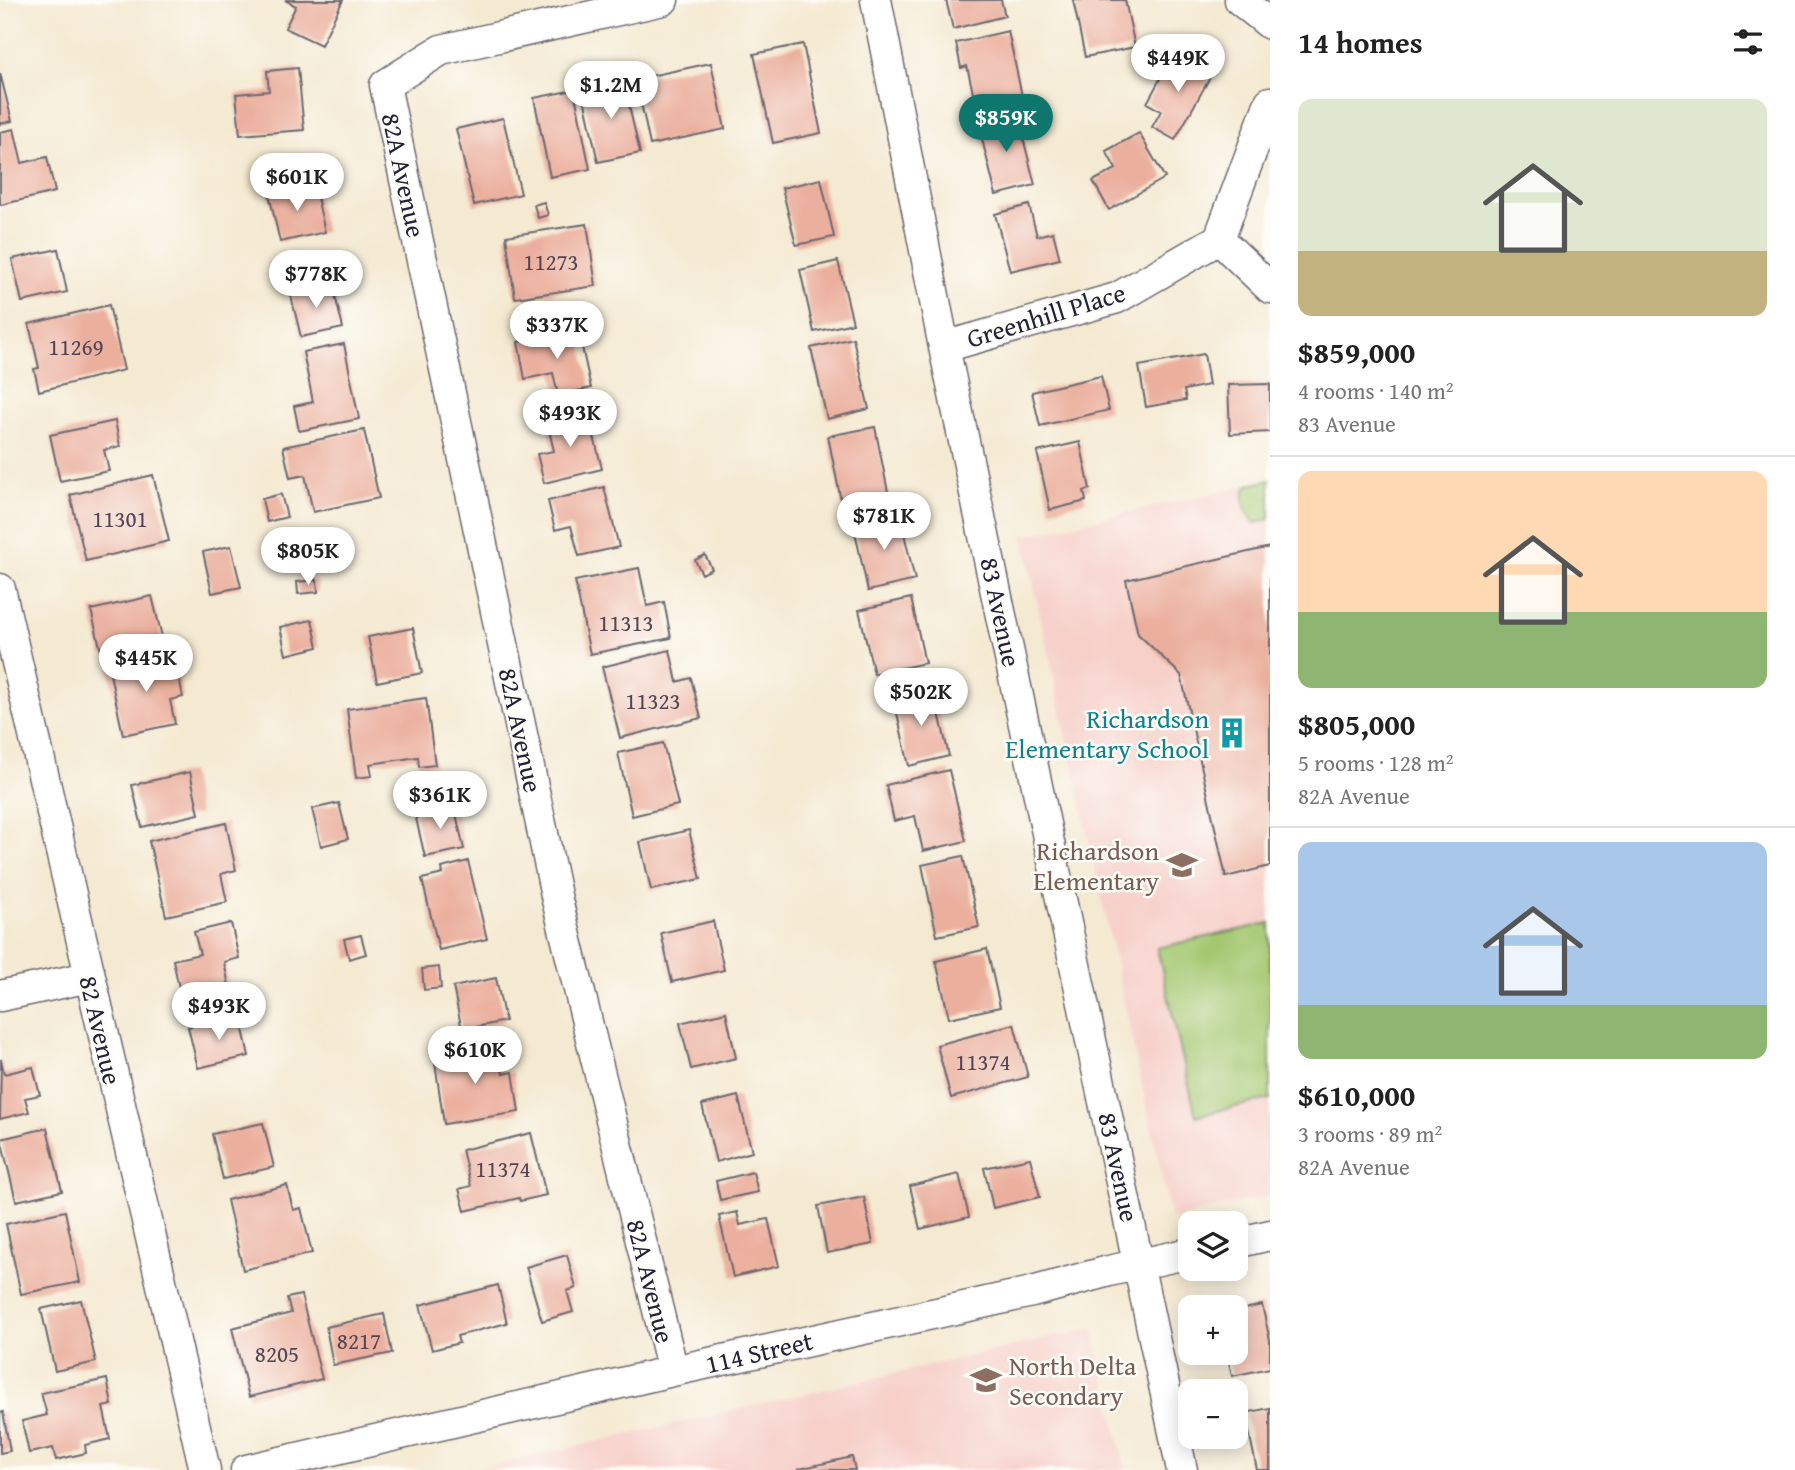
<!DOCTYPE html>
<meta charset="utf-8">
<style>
:root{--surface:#fff;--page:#f6f6f6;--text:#222;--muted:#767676;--line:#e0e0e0;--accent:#0f766e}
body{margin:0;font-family:"Gentium Book Plus",serif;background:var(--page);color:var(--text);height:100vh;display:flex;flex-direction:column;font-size:26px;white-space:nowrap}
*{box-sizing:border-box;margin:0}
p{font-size:23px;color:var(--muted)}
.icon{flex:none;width:38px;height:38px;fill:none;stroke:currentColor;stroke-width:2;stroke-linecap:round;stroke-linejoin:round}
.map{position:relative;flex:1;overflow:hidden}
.panel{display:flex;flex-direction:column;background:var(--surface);width:525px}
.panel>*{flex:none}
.tools{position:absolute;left:1178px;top:1211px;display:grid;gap:14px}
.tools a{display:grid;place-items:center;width:70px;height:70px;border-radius:14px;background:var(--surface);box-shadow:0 4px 18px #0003;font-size:35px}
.price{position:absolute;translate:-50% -60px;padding:0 16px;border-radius:24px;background:#fff;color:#222;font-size:23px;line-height:46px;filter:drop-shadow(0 2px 4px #0008)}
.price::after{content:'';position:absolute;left:50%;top:42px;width:21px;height:16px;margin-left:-10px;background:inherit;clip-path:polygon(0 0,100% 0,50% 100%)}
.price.current{background:var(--accent);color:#fff}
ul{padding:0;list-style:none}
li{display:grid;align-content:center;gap:14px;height:371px;padding:0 28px}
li+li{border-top:2px solid var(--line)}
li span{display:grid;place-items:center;height:217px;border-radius:14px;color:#555}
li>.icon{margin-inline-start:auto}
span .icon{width:126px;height:126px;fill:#fffc;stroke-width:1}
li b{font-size:30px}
h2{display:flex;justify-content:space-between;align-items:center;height:84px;padding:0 28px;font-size:30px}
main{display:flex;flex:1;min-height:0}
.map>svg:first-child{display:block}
</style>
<main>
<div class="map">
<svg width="1270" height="1470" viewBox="0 0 1270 1470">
<rect width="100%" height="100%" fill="#fdfcf7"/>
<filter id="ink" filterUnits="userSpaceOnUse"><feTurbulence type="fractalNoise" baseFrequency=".0143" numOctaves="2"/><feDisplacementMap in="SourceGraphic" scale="14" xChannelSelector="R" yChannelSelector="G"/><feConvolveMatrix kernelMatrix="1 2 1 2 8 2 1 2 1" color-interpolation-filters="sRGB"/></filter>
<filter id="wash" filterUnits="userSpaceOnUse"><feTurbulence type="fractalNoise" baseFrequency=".00686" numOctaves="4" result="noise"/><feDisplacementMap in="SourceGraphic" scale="28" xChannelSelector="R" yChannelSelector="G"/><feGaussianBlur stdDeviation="1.57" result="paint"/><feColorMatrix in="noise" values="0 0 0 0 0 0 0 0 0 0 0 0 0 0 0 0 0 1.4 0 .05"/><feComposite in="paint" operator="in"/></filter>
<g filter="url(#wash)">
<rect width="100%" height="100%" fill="#f4e9d1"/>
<!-- built -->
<path fill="#f7d0ca" d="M1270 480V1195L1171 1219 1023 536Z
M1093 1328 1126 1470H474Z"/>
<!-- green -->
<path fill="#a4c871" stroke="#637556" stroke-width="2" d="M1270 480V519L1255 523C1244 510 1241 501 1247 485Z
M1270 923V1099L1196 1116 1157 948Z"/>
<g id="blocks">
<!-- building -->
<path fill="#ebaf9d" d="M285 0H343L321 45 285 28 296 6Z
M946 0H1001L1005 16 953 29Z
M1073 0H1125L1135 47 1085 57Z
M1008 31 1022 96 976 106 967 66 961 68 956 43Z
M803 44 821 133 773 143 754 54Z
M1175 51 1213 72 1175 140 1152 127 1161 111 1147 103Z
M711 63 725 129 650 145 636 79Z
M298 68 304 130 240 135 236 94 269 91 267 71Z
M0 73 12 121 0 124Z
M623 80 640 153 598 162 582 89Z
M574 90 590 169 550 177 534 98Z
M1017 114 1035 185 996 195 978 123Z
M503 118 521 194 474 205 456 129Z
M14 129 22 163 47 157 55 192 0 205V132Z
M1139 133 1165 178 1109 210 1093 181 1116 169 1106 151Z
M821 179 834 237 796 245 782 188Z
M314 184 325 232 280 242 269 194Z
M544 202 548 215 538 218 534 205Z
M1029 205 1037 236 1053 232 1060 259 1010 271 995 214Z
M587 224 596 286 515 298 506 236Z
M58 249 67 292 22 302 12 259Z
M838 261 853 323 814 332 800 270Z
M332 283 343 328 301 337 290 292Z
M109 305 124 370 39 391 34 369 39 368 29 324Z
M578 329 591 388 558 395 553 373 525 379 518 342Z
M853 338 869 409 827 419 811 348Z
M344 344 359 419 299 431 294 406 313 402 303 352Z
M1204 354 1209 385 1184 390 1186 400 1146 407 1139 366Z
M1101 376 1109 410 1040 426 1032 392Z
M1270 384V432L1230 434 1228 385Z
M588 412 602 469 544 483 537 454 554 451 547 422Z
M115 421 120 446 104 450 109 471 60 481 50 435Z
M875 427 889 497 842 506 828 436Z
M364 430 379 498 313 512 305 475 290 478 283 447Z
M1080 442 1090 489 1084 491 1086 501 1050 510 1037 452Z
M153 475 169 541 86 561 70 495Z
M604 487 619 547 579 556 571 526 555 530 548 501Z
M281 494 287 517 267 522 262 499Z
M899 512 915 580 868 591 853 523Z
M231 546 241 587 212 593 203 552Z
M1270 547V866L1226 877 1181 675 1138 634 1126 580Z
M705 555 712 569 702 574 695 560Z
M639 568 647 606 664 602 671 638 590 654 575 581Z
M317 580 318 592 298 594 297 582Z
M152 596 163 641 102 655 91 610Z
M911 598 925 663 874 674 859 610Z
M312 620 318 647 286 655 280 627Z
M413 628 422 673 377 682 368 637Z
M670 650 677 682 691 678 701 718 620 738 602 667Z
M174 654 183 697 170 700 175 724 123 735 109 669Z
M934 691 949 756 909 766 894 700Z
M426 698 435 765 419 767 418 757 370 764 372 776 356 778 347 709Z
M663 743 678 805 632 816 618 753Z
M949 770 966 841 923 851 915 816 894 821 886 785Z
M190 772 199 814 142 827 132 785Z
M339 803 348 839 321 846 312 809Z
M454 805 464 849 425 857 415 814Z
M226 823 236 870 221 874 227 902 166 916 149 841Z
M689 830 701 879 651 890 640 842Z
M963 856 979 927 937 936 922 865Z
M468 861 487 939 439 950 422 879 443 874 442 868Z
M713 921 724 970 672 982 661 933Z
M231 923 239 958 224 962 231 995 183 1006 173 960 200 954 194 932Z
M361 935 366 954 349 959 344 939Z
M987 949 1000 1007 949 1018 936 961Z
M439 967 441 988 424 990 422 969Z
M496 978 505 1021 462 1030 453 987Z
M726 1012 736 1058 691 1069 680 1023Z
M240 1016 249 1056 198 1068 188 1027Z
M1014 1024 1028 1077 951 1098 937 1045Z
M498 1046 503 1074 513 1072 519 1112 444 1124 434 1056Z
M1 1059 4 1074 33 1067 40 1095 25 1098 29 1112 0 1119Z
M738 1096 752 1152 716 1162 702 1105Z
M263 1123 274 1167 223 1179 212 1134Z
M47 1128 62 1191 16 1201 1 1139Z
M531 1133 546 1195 520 1201 519 1198 465 1211 459 1189 471 1186 462 1150Z
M1030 1158 1040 1197 993 1208 984 1168Z
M753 1172 758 1192 720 1200 716 1181Z
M959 1174 969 1217 920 1229 910 1186Z
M287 1185 293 1210 301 1208 312 1253 243 1270 227 1200Z
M864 1197 873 1244 827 1253 818 1206Z
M65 1211 80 1282 21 1294 6 1224Z
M737 1212 740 1225 768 1219 779 1266 733 1277 719 1216Z
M567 1255 576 1288 567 1291 573 1312 542 1321 526 1267Z
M498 1285 507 1323 457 1336 459 1343 432 1350 420 1305Z
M301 1295 322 1379 249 1397 232 1328 291 1313 287 1298Z
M81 1300 96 1362 55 1371 41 1309Z
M1262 1305 1270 1340V1368L1232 1376 1227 1353H1236V1311Z
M384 1314 392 1353 333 1365 326 1327Z
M107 1379 112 1405 103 1407 110 1439 85 1445 86 1453 56 1460 53 1448 29 1453 22 1421 47 1415 41 1393Z
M1270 1408V1470H1257L1245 1413Z
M3 1412 10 1451 0 1453V1413Z
M852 1457 855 1470H799V1469Z"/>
</g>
</g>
<g filter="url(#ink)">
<use href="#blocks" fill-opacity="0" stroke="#6c6870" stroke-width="2"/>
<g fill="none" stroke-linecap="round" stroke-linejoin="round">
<!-- minor casing -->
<g stroke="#6c6870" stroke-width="33">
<path id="minor" d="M663 0 441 50 385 85 557 900 673 1371
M876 0 944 347 1182 1470
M1240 0 1270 24
M1219 239 1270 288
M944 347 1117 298 1219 239 1270 102
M0 589 205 1470
M0 996 89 977
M1236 1243 1270 1235
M246 1470 673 1371 1032 1292 1109 1271 1190 1253"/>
</g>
<!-- minor -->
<use href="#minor" stroke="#fff" stroke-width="30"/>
</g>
</g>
<!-- icons -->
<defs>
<g id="building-bare" transform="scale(2.415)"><path d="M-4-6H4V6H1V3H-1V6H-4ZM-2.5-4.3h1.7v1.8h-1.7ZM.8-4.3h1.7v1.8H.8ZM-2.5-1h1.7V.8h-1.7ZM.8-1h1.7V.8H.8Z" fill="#0f9aa8" stroke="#fdfcf7" stroke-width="2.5" paint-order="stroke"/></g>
<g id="school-bare" transform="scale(2.415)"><path d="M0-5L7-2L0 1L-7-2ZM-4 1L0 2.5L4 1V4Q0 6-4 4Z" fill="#8d6e63" stroke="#fdfcf7" stroke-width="2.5" paint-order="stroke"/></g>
</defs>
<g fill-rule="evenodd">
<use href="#building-bare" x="1232" y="733"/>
<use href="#school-bare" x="1182" y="865"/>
<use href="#school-bare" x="986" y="1380"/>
</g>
<g text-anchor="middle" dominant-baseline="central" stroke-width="5" stroke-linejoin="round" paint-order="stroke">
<!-- number labels -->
<g font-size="23" fill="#544554">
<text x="551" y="261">11273</text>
<text x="76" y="346">11269</text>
<text x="120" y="518">11301</text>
<text x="626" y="622">11313</text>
<text x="653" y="700">11323</text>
<text x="983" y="1061">11374</text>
<text x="503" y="1168">11374</text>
<text x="359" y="1340">8217</text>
<text x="277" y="1353">8205</text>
</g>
<!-- street labels -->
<g font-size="26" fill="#22223b" stroke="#fdfcf7">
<text transform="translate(404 175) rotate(78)">82A Avenue</text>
<text transform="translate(1046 315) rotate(-17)">Greenhill Place</text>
<text transform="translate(1001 612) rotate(78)">83 Avenue</text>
<text transform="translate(521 730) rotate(78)">82A Avenue</text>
<text transform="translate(101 1030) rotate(77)">82 Avenue</text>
<text transform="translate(1119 1167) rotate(78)">83 Avenue</text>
<text transform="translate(651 1281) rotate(76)">82A Avenue</text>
<text transform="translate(759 1352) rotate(-13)">114 Street</text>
</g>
<!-- culture labels -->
<g font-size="26" fill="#0d838f" stroke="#fdfcf7" text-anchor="end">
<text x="1209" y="718">Richardson<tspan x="1209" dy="30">Elementary School</tspan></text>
</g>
<!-- education labels -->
<g font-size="26" fill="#785e54" stroke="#fdfcf7" text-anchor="end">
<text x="1159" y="850">Richardson<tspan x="1159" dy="30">Elementary</tspan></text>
<text x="1009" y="1365" text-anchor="start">North Delta<tspan x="1009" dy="30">Secondary</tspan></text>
</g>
</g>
</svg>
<div class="tools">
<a><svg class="icon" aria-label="layers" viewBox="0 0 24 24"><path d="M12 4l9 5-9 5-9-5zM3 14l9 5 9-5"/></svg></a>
<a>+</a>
<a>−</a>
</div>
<b class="price" style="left:1178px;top:94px">$449K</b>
<b class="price" style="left:611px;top:121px">$1.2M</b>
<b class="price current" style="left:1006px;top:154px">$859K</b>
<b class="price" style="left:297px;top:213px">$601K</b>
<b class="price" style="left:316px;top:310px">$778K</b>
<b class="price" style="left:557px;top:361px">$337K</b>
<b class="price" style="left:570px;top:449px">$493K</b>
<b class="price" style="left:884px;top:552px">$781K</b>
<b class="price" style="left:308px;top:587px">$805K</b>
<b class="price" style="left:146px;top:694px">$445K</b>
<b class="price" style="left:921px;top:728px">$502K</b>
<b class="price" style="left:440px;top:831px">$361K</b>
<b class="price" style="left:219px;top:1042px">$493K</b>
<b class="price" style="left:475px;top:1086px">$610K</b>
</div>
<section class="panel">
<h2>14 homes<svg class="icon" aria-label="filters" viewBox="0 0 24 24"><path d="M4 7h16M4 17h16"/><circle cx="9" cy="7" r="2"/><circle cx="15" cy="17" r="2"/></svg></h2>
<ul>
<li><span style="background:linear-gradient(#dfe7d0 70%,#c2b280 0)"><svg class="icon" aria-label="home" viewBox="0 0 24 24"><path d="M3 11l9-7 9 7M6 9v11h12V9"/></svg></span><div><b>$859,000</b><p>4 rooms · 140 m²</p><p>83 Avenue</p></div></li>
<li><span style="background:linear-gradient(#ffd9b3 65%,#8fb573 0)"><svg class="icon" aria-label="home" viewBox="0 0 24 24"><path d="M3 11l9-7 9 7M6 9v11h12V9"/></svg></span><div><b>$805,000</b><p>5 rooms · 128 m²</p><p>82A Avenue</p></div></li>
<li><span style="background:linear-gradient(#a9c7e8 75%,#8fb573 0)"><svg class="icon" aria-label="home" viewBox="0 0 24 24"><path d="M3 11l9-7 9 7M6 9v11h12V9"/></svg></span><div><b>$610,000</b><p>3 rooms · 89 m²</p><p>82A Avenue</p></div></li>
</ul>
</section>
</main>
